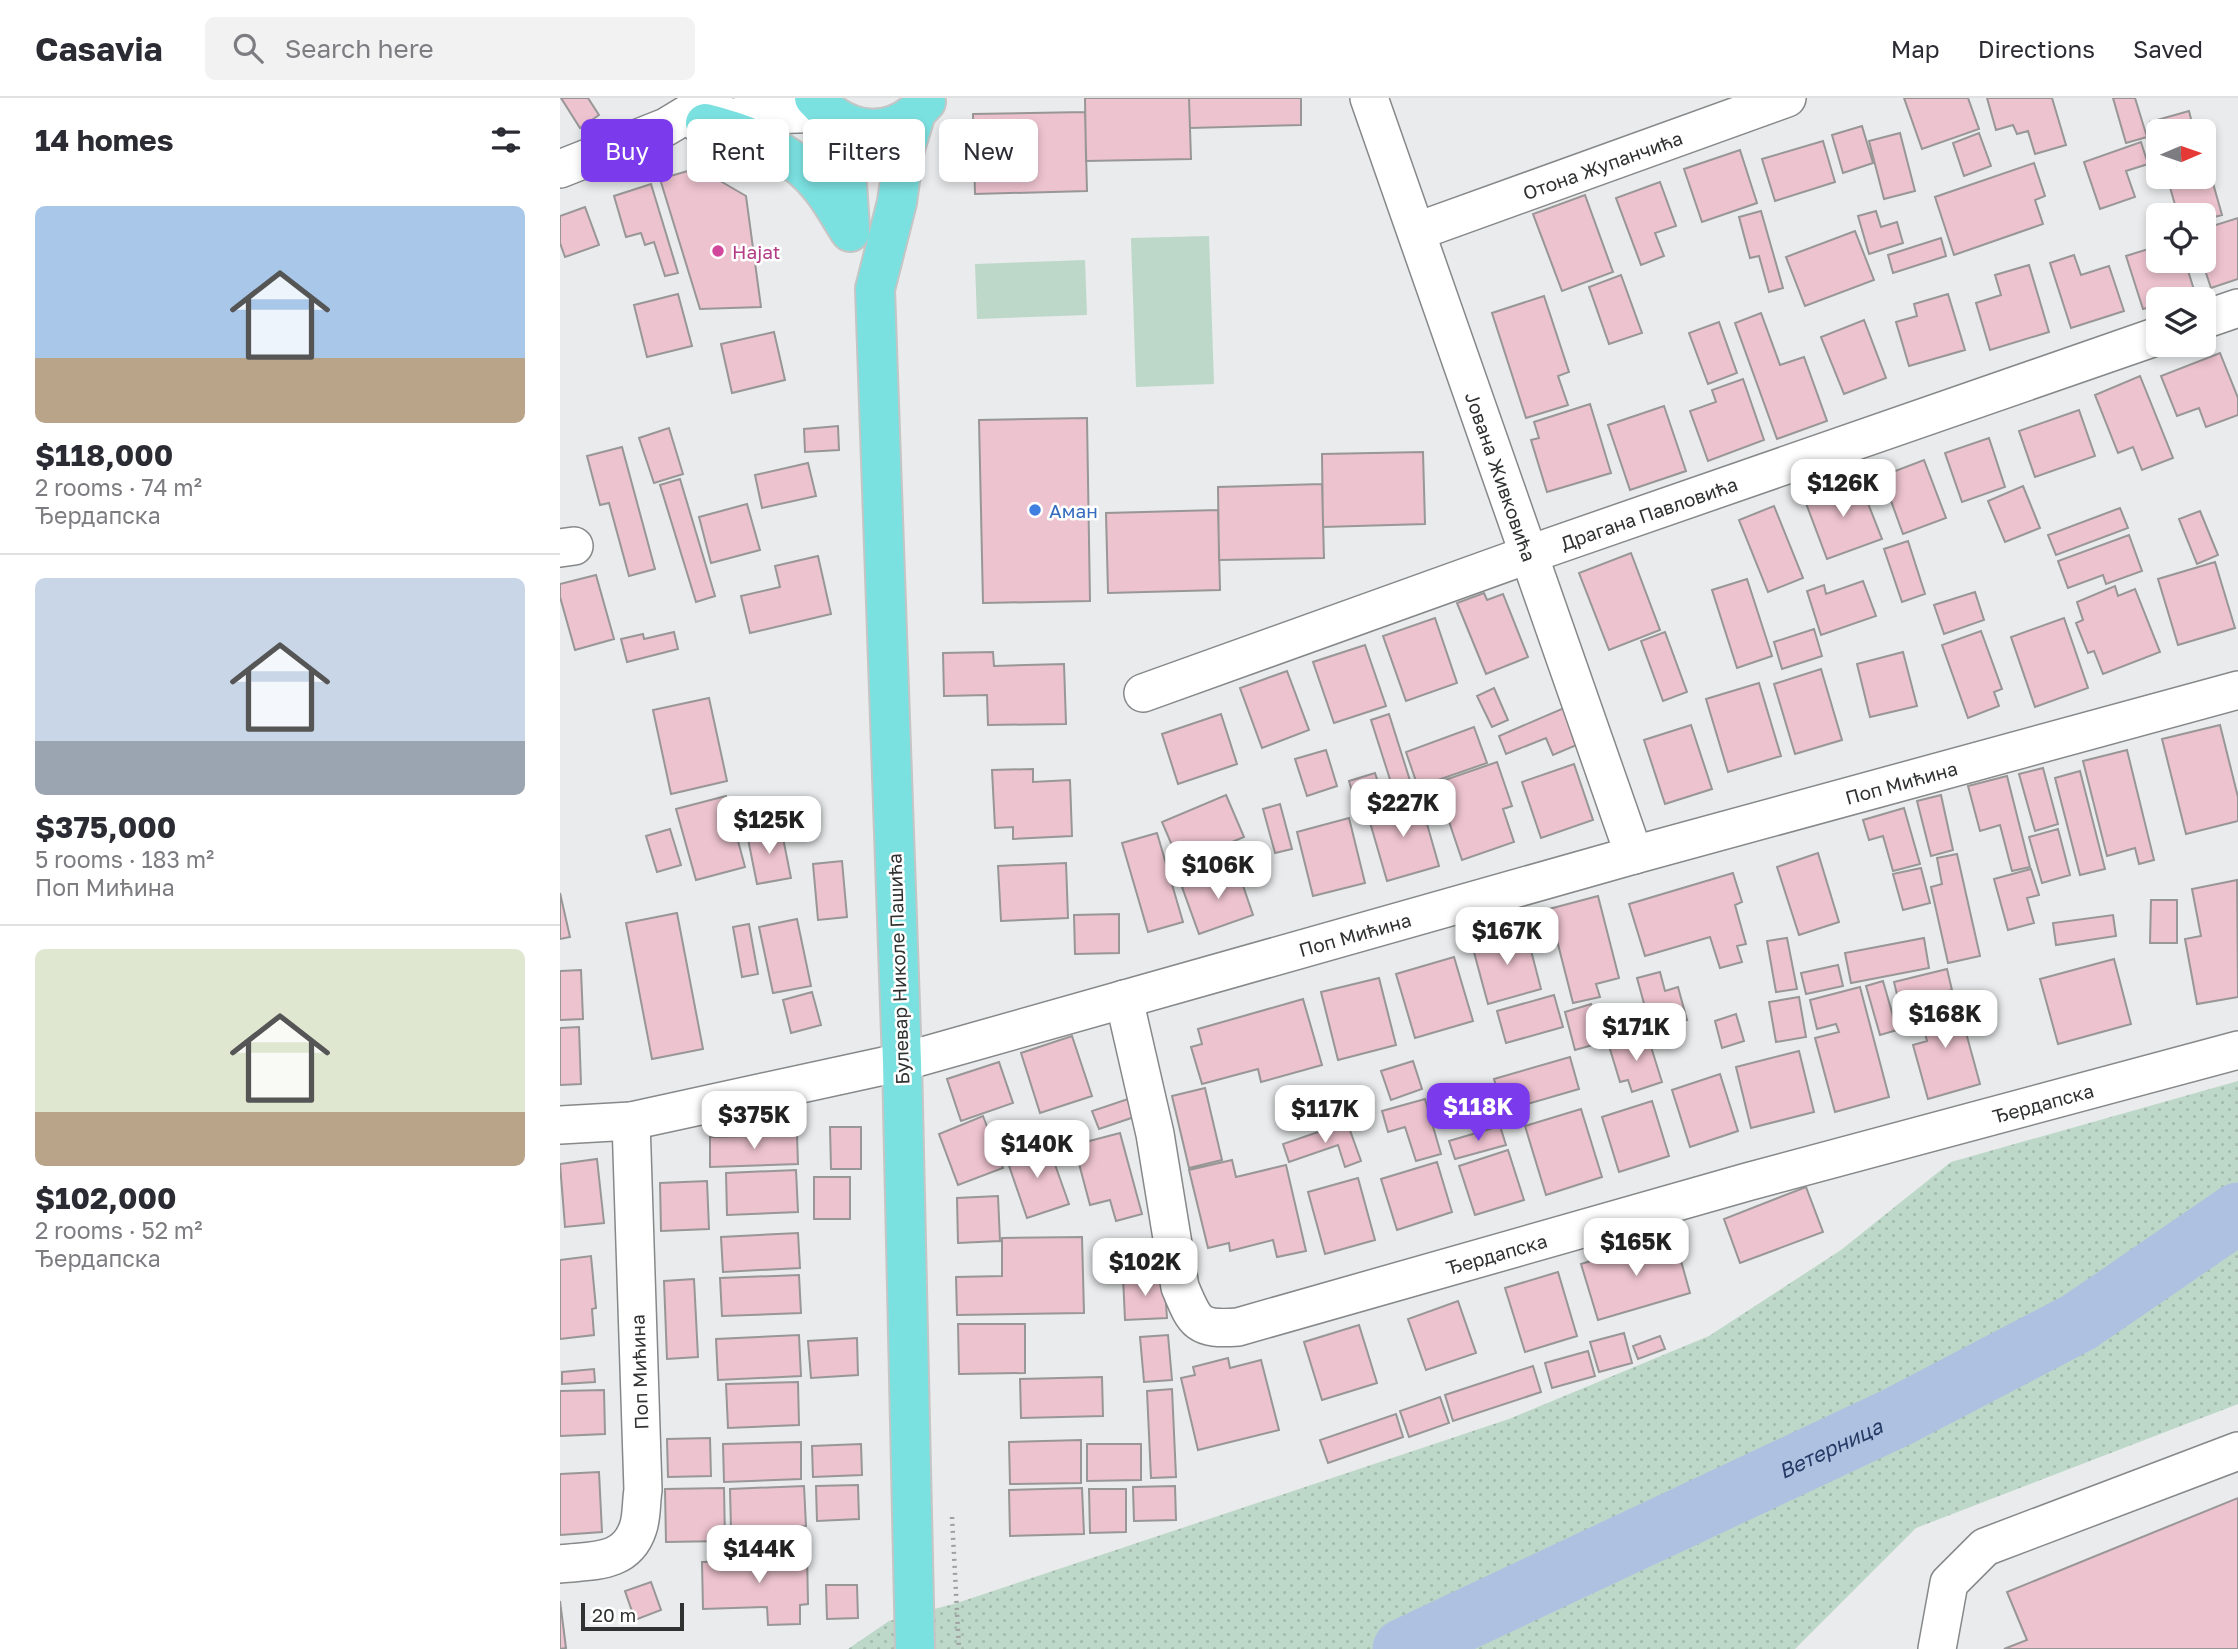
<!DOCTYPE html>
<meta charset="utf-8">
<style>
:root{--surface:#fff;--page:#f2f2f3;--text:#2b2b33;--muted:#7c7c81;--line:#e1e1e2;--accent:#7c3aed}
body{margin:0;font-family:"Golos Text",sans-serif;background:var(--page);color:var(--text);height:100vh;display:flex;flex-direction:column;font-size:26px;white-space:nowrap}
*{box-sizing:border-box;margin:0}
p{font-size:23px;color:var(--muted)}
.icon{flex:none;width:38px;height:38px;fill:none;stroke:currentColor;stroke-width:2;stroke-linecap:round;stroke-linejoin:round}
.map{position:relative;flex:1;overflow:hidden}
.drawer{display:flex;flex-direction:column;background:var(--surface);width:560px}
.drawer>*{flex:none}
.guide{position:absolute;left:21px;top:21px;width:665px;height:63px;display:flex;gap:14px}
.needle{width:46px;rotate:88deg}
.fabs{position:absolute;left:1586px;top:21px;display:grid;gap:14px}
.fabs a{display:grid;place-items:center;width:70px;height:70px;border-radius:10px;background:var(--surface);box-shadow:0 4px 10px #0003;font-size:35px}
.scale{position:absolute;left:21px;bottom:18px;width:103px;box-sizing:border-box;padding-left:7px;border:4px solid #303131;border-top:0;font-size:19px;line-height:24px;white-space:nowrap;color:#303131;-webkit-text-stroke:5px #fff;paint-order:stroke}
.price{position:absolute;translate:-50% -60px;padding:0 16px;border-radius:14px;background:#fff;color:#222;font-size:23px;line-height:46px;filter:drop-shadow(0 2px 4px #0008)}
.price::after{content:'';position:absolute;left:50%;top:42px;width:21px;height:16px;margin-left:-10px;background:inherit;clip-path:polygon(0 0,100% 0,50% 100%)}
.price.on{background:var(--accent);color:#fff}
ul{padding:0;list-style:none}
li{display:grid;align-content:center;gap:14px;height:371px;padding:0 35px}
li+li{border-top:2px solid var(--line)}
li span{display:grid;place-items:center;height:217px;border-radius:10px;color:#555}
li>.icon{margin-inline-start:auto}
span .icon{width:126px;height:126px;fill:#fffc;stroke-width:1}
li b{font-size:30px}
h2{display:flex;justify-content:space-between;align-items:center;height:84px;padding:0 35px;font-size:30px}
.pill{padding:0 24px;border-radius:10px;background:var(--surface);box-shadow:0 4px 10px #0003;font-size:24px;line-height:63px}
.pill.on{background:var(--accent);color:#fff}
header{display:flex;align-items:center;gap:42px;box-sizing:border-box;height:98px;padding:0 35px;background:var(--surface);border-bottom:2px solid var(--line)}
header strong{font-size:33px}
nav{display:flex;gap:38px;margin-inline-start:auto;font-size:24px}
.search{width:490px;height:63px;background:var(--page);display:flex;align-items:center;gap:18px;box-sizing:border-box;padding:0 24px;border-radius:10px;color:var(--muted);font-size:26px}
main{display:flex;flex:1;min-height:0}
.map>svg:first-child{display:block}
</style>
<header>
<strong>Casavia</strong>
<div class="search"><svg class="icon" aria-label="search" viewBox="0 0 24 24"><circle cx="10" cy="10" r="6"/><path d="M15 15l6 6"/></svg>Search here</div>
<nav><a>Map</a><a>Directions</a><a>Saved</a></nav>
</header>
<main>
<section class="drawer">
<h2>14 homes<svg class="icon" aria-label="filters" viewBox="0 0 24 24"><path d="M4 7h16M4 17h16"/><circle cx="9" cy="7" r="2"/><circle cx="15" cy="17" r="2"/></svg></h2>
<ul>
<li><span style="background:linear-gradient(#a9c7e8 70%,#b9a48a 0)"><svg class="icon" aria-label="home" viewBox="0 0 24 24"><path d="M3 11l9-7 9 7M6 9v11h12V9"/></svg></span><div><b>$118,000</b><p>2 rooms · 74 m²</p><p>Ђердапска</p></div></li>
<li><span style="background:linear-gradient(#c9d6e8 75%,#9aa5b1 0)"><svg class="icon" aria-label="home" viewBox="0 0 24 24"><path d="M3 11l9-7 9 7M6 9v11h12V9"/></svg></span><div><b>$375,000</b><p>5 rooms · 183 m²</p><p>Поп Мићина</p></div></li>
<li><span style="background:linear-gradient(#dfe7d0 75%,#b9a48a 0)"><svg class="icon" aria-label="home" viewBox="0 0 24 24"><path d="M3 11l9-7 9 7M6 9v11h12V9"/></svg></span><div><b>$102,000</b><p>2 rooms · 52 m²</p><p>Ђердапска</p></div></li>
</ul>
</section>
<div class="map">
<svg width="1678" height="1551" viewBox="0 0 1678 1551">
<defs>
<pattern id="grass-dots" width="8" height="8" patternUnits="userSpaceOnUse" patternTransform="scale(1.75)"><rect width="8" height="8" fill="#bdd8c9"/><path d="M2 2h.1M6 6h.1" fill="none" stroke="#a3baad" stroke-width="1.8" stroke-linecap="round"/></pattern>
</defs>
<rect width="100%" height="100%" fill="#e9ebec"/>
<!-- grass -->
<path fill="url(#grass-dots)" d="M1678 983V1306L1356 1430 1235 1551H288L329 1523 397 1505 949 1321 1149 1238 1281 1152 1391 1064Z"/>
<!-- green -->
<path fill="#bdd8c9" d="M649 138 654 286 576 289 571 140Z
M525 162 527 217 417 221 415 166Z"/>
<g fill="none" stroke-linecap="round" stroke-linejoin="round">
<!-- river -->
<path stroke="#afc1e1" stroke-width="61" id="s1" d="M843 1551 1337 1319 1519 1224 1678 1115"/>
</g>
<!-- building -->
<path fill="#edc3cf" stroke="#989696" stroke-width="2" d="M1 0H28L39 17 20 30Z
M525 0H629L631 61 526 63Z
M629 0H741V27L630 30Z
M1344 0H1408L1419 31 1362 51Z
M1427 0H1492L1506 47 1475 56 1468 33 1457 36 1453 27 1436 32Z
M1553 0H1575L1587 39 1566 45Z
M1629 13 1634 33H1598V54L1590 24Z
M525 14 527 93 415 96 413 16Z
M1302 28 1313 65 1283 75 1272 37Z
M1340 35 1355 93 1324 101 1309 43Z
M1419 35 1431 68 1404 78 1393 45Z
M1263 43 1275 84 1215 103 1202 61Z
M1581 44 1588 66 1566 73 1575 99 1540 111 1524 64Z
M1180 52 1197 105 1142 124 1124 71Z
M1647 64 1662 117 1643 122V117H1618L1607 79H1643V65Z
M1474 65 1485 98 1475 102 1483 126 1394 157 1375 99Z
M138 70 186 98 201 209 140 211 100 81Z
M1100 84 1116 128 1095 135 1104 158 1081 167 1056 100Z
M91 86 118 175 105 178 94 144 85 147 81 135 66 139 54 98Z
M1025 97 1053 174 1002 193 973 116Z
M25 109 39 147 5 159 0 145V118Z
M1201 113 1223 190 1209 194 1199 158 1190 160 1179 119Z
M1316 113 1321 129 1337 124 1343 145 1309 156 1298 118Z
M1678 120V181L1651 190 1642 163 1643 131Z
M1295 133 1314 182 1245 208 1226 159Z
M1381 140 1386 158 1333 175 1328 157Z
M1598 148V163H1625L1635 195 1615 201H1598V207L1583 211 1566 158Z
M1514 157 1521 177 1549 168 1564 213 1511 230 1490 165Z
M1469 167 1489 234 1430 252 1416 205 1441 197 1435 177Z
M1061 177 1082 235 1049 246 1029 189Z
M118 196 132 248 87 259 74 207Z
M1388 196 1405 252 1349 268 1336 224 1357 218 1354 206Z
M984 198 1009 274 998 278 1008 307 966 320 932 215Z
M1201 215 1220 267 1244 259 1267 323 1217 341 1175 225Z
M1304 222 1326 280 1284 296 1261 239Z
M1159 224 1177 275 1148 286 1129 235Z
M214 234 225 282 172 295 161 246Z
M1660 255 1678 300V317L1646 329 1639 310 1617 318 1601 278Z
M1580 278 1613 360 1582 372 1573 349 1558 355 1535 297Z
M1183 281 1204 342 1148 363 1130 313 1156 304 1152 292Z
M1030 306 1051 375 987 394 971 342 979 340 974 324Z
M1104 308 1126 373 1070 392 1048 327Z
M1519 312 1535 358 1475 379 1459 333Z
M527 320 530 503 423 505 419 322Z
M278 328 279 352 245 354 244 331Z
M109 330 123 376 94 385 79 340Z
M1429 340 1445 389 1402 404 1385 355Z
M62 349 95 471 69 478 49 405 40 407 27 358Z
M863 354 865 426 763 429 762 356Z
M1364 362 1386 420 1343 436 1322 378Z
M248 365 256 398 202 410 195 377Z
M1298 380 1322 441 1267 461 1244 400Z
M120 381 155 498 136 504 100 387Z
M762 386 764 460 659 462 658 389Z
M1463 388 1480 430 1445 444 1428 403Z
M187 406 200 452 151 465 139 419Z
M1214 408 1243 480 1208 494 1179 422Z
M1560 410 1568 430 1496 457 1488 437Z
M658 412 660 492 548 495 546 415Z
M1640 413 1658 457 1637 466 1619 421Z
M1569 437 1582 473 1546 486 1543 477 1508 490 1498 463Z
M1348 443 1365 496 1342 504 1324 451Z
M1071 455 1100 532 1049 552 1019 475Z
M258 458 271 516 190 535 181 498 220 489 215 468Z
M1655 464 1675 530 1618 547 1598 481Z
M36 477 54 541 15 552 0 499V486Z
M1187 481 1212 558 1177 570 1152 492Z
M1303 483 1316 518 1261 537 1247 493 1264 487 1266 496Z
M1555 488 1558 498 1575 491 1600 554 1543 576 1534 553 1528 555 1516 525 1523 522 1517 504Z
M1415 494 1424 522 1384 536 1374 507Z
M924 495 927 502 943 496 968 559 926 576 897 505Z
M875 520 897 585 846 603 823 538Z
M1504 520 1528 590 1475 609 1451 539Z
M1254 531 1262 558 1222 571 1214 544Z
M1421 533 1442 591 1434 594 1439 608 1408 620 1382 547Z
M114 534 118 551 67 564 61 541 83 536 84 541Z
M1105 534 1127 594 1103 603 1081 543Z
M805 547 826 608 774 625 753 564Z
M433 554 434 568 504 566 506 626 428 627 427 597 384 598 383 555Z
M1343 554 1357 608 1310 619 1297 566Z
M1261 571 1282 642 1235 656 1214 586Z
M727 573 749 632 702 650 680 590Z
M1199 585 1221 658 1168 674 1146 601Z
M934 590 948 622 932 629 917 598Z
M149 600 167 683 111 696 93 612Z
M1004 610 1019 646 993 657 986 640 946 656 939 638Z
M661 616 677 666 618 686 602 636Z
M829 616 853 692 835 697 811 622Z
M1131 627 1152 691 1105 706 1084 642Z
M1660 627 1678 699V723L1626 736 1602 641Z
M914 629 927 665 858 689 846 654Z
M766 652 777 688 747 698 735 661Z
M1567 652 1594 762 1579 766 1575 750 1547 758 1523 663Z
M937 664 952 708 943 711 954 744 902 762 876 685Z
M1014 666 1033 722 981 740 962 684Z
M1483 670 1498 726 1475 733 1459 676Z
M473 671V684L510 682 512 738 453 741V729L435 730 432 672Z
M1520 673 1545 771 1520 777 1495 680Z
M815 675 824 703 797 711 789 683Z
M1447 678 1470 769 1452 773 1440 727 1420 733 1408 688Z
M666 697 684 739 620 766 602 724Z
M1381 697 1393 752 1371 758 1357 703Z
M166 698 185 769 136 782 116 711Z
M859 698 879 768 827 783 807 714Z
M720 706 732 751 715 755 703 711Z
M1344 710 1360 766 1333 773 1323 738 1309 742 1303 722Z
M789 720 805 785 753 798 737 734Z
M221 730 231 780 197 786 187 736Z
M110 731 121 767 97 774 86 738Z
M1498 731 1510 777 1482 785 1469 739Z
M597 735 623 824 588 834 562 745Z
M1258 755 1279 824 1239 837 1217 769Z
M1397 756 1420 858 1388 865 1371 789 1382 786 1377 760Z
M282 763 287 819 258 822 253 766Z
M506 765 508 820 441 823 438 768Z
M677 770 693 817 639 836 622 789Z
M1361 770 1370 805 1343 812 1333 776Z
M1471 771 1479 797 1467 800 1474 825 1448 832 1434 781Z
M1173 775 1182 804 1175 807 1186 846 1177 848 1182 864 1160 870 1150 839 1085 858 1069 806Z
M1677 782 1678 899 1637 906 1625 841 1641 838 1632 791Z
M0 795 10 839 0 841Z
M1038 798 1059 880 1036 886 1040 899 1013 905 989 811Z
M1591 802H1617V845H1590Z
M117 815 143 951 92 961 66 825Z
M559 816V855L515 856 514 817Z
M1553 817 1556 838 1496 847 1493 825Z
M237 821 251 888 213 895 199 829Z
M189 826 198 876 182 879 173 829Z
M966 833 981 891 928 906 912 847Z
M1227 840 1237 891 1216 894 1207 843Z
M1364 840 1369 870 1291 885 1285 855Z
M894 859 913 923 855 940 836 876Z
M1554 861 1571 926 1498 946 1480 881Z
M1278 867 1283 888 1246 896 1241 875Z
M1387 871 1392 892 1339 905 1334 884Z
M21 872 23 921 0 922V873Z
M1100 874 1105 893 1118 889 1127 922 1091 931 1077 880Z
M819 880 836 947 778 962 761 894Z
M1323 883 1337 932 1320 937 1306 888Z
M1300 889 1329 999 1275 1014 1255 940 1279 934 1276 926 1257 931 1250 902Z
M252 894 261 927 231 935 223 902Z
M994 897 1003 929 946 945 937 913Z
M1396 898 1420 986 1368 1001 1353 947 1367 943 1358 908Z
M1239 899 1246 939 1216 944 1209 904Z
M743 901 762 967 701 984 698 971 642 986 631 949 642 946 638 931Z
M1031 906 1035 920 1048 916 1054 941 1015 952 1005 914Z
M1176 916 1184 943 1162 950 1155 923Z
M19 929 21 986 0 987V930Z
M1087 936 1102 984 1072 994 1068 982 1060 984 1049 948Z
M512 938 532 998 480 1015 461 955Z
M1239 953 1254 1014 1191 1030 1176 969Z
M1010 959 1019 991 943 1013 934 981Z
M853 963 862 991 831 1002 821 973Z
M439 964 453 1005 401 1023 387 981Z
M1160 976 1178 1033 1130 1049 1112 992Z
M645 990 662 1062 629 1070 612 998Z
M577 998 583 1016 539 1031 532 1013Z
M865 1001 881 1056 856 1063 845 1029 828 1034 822 1013Z
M1092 1003 1109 1058 1059 1074 1042 1019Z
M1021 1011 1042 1079 986 1097 965 1028Z
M423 1018 443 1070 398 1087 379 1036Z
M787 1024 801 1063 785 1069 778 1047 729 1064 723 1046Z
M940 1028 946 1047 895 1061 889 1043Z
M270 1029H301V1071H271Z
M560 1035 582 1116 556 1123 550 1102 530 1107 514 1047Z
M237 1037 238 1066 150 1069V1039Z
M487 1044 509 1106 467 1120 446 1059Z
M948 1052 964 1102 915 1117 899 1068Z
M37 1061 44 1125 5 1129 0 1066Z
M672 1062 676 1079 726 1067 746 1153 717 1159 713 1142 670 1153 669 1145 648 1150 629 1072Z
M877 1064 892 1114 837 1132 821 1081Z
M236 1072 238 1114 167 1117 166 1075Z
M254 1079H290V1121H254Z
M798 1080 815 1142 765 1156 748 1094Z
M147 1083 149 1131 101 1133 100 1085Z
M1246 1089 1263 1134 1180 1165 1164 1121Z
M438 1098 440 1143 398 1145 397 1100Z
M238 1135 240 1170 163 1174 161 1139Z
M1114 1138 1130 1195 1038 1222 1021 1166Z
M522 1139 524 1215 397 1217 396 1179 442 1178V1140Z
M31 1158 36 1210 32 1211 34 1237 0 1241V1162Z
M998 1174 1017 1238 965 1254 945 1190Z
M239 1177 241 1215 162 1218 160 1180Z
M604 1177 607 1220 565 1222 563 1179Z
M134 1181 138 1259 107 1261 104 1183Z
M898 1203 916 1255 866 1272 848 1221Z
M398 1226H465V1275L399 1276Z
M799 1227 817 1285 762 1302 744 1244Z
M1064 1235 1072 1265 1039 1274 1030 1244Z
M239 1237 241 1278 158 1282 156 1241Z
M608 1237 612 1282 584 1284 580 1239Z
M1100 1238 1105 1251 1078 1261 1073 1248Z
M297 1240 298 1277 251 1280 248 1243Z
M1028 1253 1035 1278 992 1290 985 1265Z
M668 1260 670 1270 701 1262 719 1332 638 1352 621 1280 635 1277 633 1269Z
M973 1268 981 1294 893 1323 885 1297Z
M34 1271 35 1284 2 1286V1274Z
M542 1279 543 1318 461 1320 460 1281Z
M238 1284 239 1327 168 1330 166 1286Z
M612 1291 616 1379 591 1380 587 1293Z
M44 1292 45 1336 0 1338V1293Z
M880 1299 889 1325 849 1339 840 1313Z
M836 1316 843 1339 768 1365 760 1342Z
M150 1340 151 1378 108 1379 107 1341Z
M521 1342V1385L450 1386 449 1344Z
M241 1344V1381L164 1384 163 1346Z
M301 1346 302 1377 253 1379 252 1348Z
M527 1346H581V1382L527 1383Z
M39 1374 42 1434 0 1437V1376Z
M298 1387 299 1421 257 1423 256 1388Z
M244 1388 246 1428 171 1431 170 1391Z
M615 1388 616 1422 574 1423 573 1389Z
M164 1390 165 1443 106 1444 105 1391Z
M522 1390 524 1436 450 1438 449 1392Z
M529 1391H566V1434L530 1435Z
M1678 1400V1551H1444L1467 1542 1447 1494Z
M247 1455 248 1506 240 1507V1526L208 1527 207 1509 143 1511 142 1464 178 1463V1457Z
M91 1484 101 1512 75 1522 65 1493Z
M266 1487H297L298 1520 267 1521Z
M0 1503 6 1550 0 1551Z"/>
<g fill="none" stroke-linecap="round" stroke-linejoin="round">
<!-- minor casing -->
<g stroke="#868889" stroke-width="40">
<g id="minor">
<path id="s2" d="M809 0 1074 757"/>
<path d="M139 26 180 18 267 15"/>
<path d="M0 71 106 29 154 0"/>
<path id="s3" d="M858 133 1227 0"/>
<path d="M1643 222 1678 210"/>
<path d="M0 450 14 448"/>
<path id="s4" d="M583 595 970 456 1598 238"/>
<path id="s5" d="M564 901 595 1036 620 1189C635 1225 637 1232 678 1229L1187 1084 1678 952"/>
<path id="s6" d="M0 1027 71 1023 342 964 1074 757 1678 592"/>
<path d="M0 1466C31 1462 66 1467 78 1430 82 1419 81 1404 83 1392L71 1023"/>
<path d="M1377 1551 1389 1485 1425 1449 1678 1353"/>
</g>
</g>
<!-- major casing -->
<g stroke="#c5c5c5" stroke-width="42">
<path id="major" d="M254 0C287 37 332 43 366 4
M145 25C189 36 235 54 263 92 273 105 281 120 290 134
M283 25 290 131
M355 1551 342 964 315 191 337 104 344 54 356 15"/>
</g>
<!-- path -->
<path stroke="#9fa1a1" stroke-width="4.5" stroke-dasharray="2 5" stroke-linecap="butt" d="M392 1419 399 1551"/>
<!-- minor -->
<use href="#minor" stroke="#fff" stroke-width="37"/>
<!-- major -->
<use href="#major" stroke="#7be1e0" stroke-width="38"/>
</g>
<!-- markers -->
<circle fill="#d1479c" stroke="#fff" stroke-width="2.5" cx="158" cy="153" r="7"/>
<circle fill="#3f7fe0" stroke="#fff" stroke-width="2.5" cx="475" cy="412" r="7"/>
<g text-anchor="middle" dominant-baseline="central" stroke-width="5" stroke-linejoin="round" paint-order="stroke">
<!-- street labels -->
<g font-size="19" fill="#303131" stroke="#fff">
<text stroke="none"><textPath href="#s3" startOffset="196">Отона Жупанчића</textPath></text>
<text stroke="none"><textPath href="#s2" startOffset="401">Јована Живковића</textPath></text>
<text stroke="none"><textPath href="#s4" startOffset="537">Драгана Павловића</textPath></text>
<text stroke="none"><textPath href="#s6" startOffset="1386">Поп Мићина</textPath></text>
<text stroke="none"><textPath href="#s6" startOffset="819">Поп Мићина</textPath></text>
<text transform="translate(338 871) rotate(-92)">Булевар Николе Пашића</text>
<text stroke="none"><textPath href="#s5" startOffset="1209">Ђердапска</textPath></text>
<text stroke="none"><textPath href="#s5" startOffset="642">Ђердапска</textPath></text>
<text transform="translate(79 1274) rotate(-92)">Поп Мићина</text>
</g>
<!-- hotel labels -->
<g font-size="19" fill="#b23c85" stroke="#fff" text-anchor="start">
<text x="172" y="153">Hajat</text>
</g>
<!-- shop labels -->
<g font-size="19" fill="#366cbe" stroke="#fff" text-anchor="start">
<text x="489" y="412">Аман</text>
</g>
<!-- water labels -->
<g font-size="21" font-style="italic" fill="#253a65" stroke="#fff">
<text stroke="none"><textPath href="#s1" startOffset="472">Ветерница</textPath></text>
</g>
</g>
</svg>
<div class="fabs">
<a><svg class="needle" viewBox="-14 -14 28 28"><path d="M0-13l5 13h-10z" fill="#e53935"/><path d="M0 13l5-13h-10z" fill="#7c7c81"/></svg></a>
<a><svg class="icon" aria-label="locate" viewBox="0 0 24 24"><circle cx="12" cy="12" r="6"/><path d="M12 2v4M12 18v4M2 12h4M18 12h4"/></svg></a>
<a><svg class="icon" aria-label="layers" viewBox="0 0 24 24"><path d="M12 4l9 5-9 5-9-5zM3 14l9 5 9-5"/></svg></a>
</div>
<div class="scale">20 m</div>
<b class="price" style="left:1283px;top:421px">$126K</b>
<b class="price" style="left:843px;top:741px">$227K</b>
<b class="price" style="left:209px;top:758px">$125K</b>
<b class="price" style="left:658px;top:803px">$106K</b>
<b class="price" style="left:947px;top:869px">$167K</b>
<b class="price" style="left:1385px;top:952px">$168K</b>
<b class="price" style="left:1076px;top:965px">$171K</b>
<b class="price on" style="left:918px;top:1045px">$118K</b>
<b class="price" style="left:765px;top:1047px">$117K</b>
<b class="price" style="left:194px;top:1053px">$375K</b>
<b class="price" style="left:477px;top:1082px">$140K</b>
<b class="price" style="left:1076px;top:1180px">$165K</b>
<b class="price" style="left:585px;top:1200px">$102K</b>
<b class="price" style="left:199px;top:1487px">$144K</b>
<div class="guide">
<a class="pill on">Buy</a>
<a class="pill">Rent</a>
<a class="pill">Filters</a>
<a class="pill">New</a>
</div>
</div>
</main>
